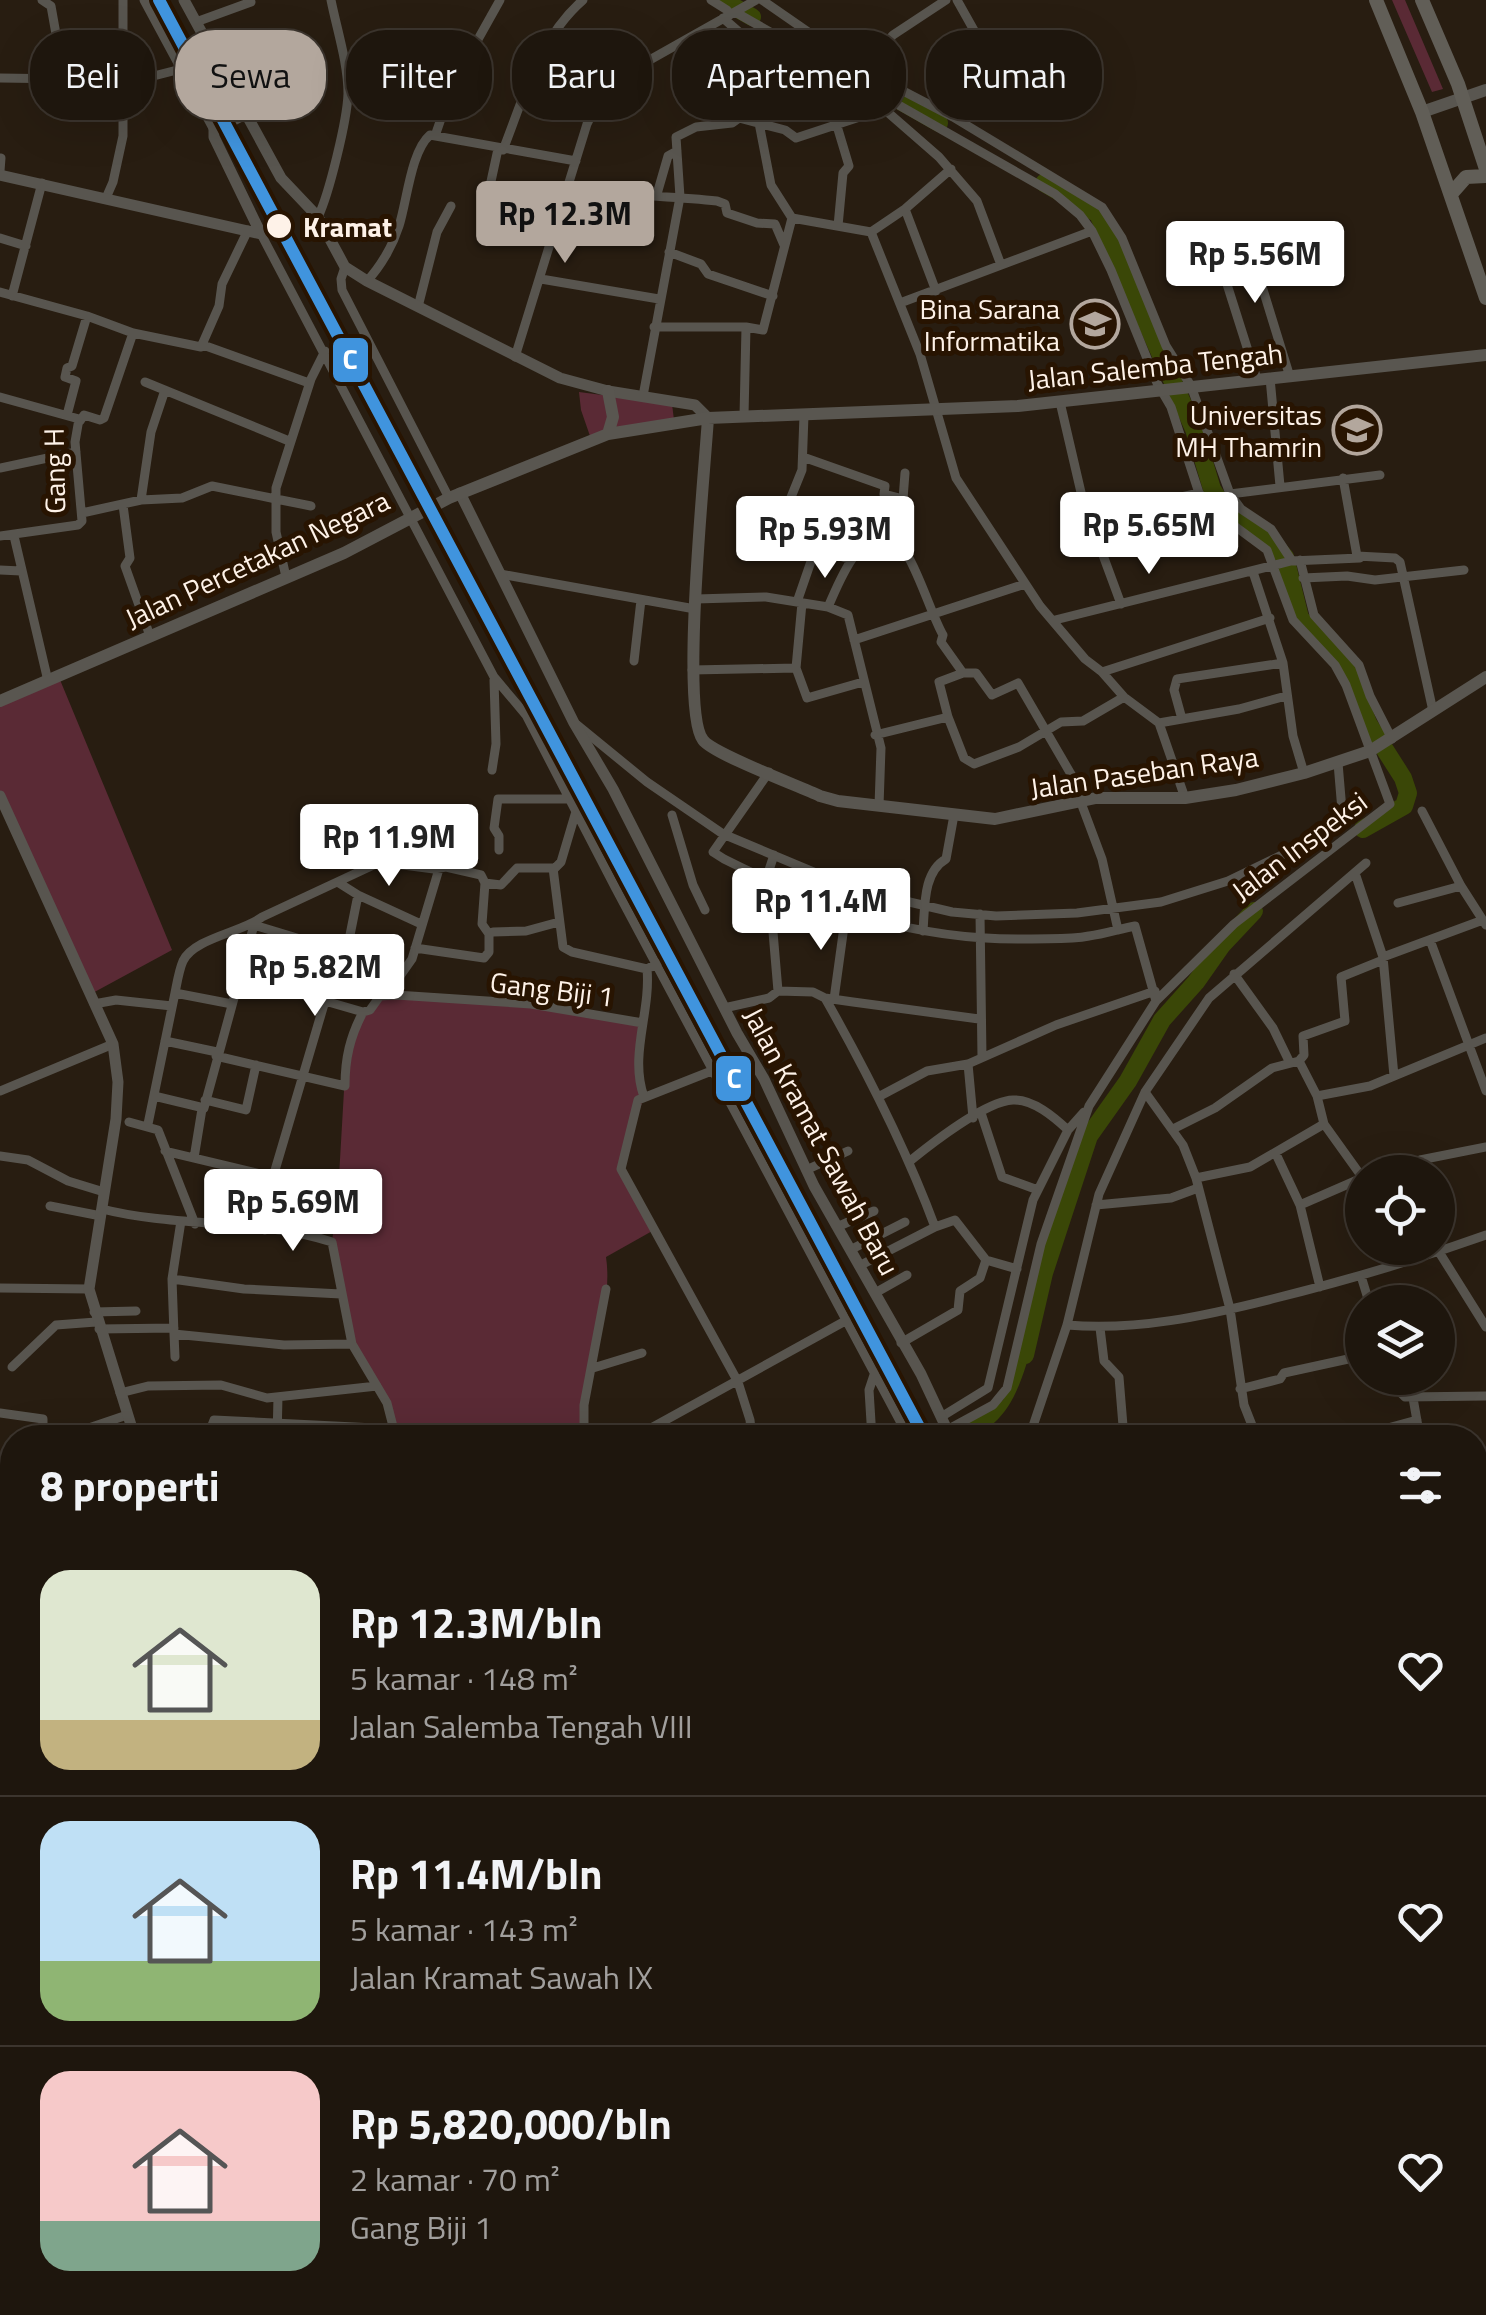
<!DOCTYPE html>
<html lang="id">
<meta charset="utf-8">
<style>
:root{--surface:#1e160d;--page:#261f16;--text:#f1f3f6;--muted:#a19f9d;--line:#3c352e;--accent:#b3a79d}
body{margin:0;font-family:"Titillium Web",sans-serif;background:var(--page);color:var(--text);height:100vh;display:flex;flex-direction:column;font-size:38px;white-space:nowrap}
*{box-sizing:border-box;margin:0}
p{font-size:32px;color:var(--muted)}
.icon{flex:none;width:55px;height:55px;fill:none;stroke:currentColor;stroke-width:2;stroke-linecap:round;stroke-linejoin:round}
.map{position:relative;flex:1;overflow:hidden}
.panel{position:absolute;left:0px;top:1425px;width:1488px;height:890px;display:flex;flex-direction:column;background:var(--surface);border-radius:40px 40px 0 0;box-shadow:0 10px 40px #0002,0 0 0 2px var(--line)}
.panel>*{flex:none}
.hud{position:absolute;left:30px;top:30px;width:1428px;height:90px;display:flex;gap:20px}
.tools{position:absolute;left:1345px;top:1155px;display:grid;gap:20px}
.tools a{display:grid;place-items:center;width:110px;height:110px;border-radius:50%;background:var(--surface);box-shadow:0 10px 40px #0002,0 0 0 2px var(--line);font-size:50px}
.price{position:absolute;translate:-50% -85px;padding:0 22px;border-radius:10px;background:#fff;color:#222;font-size:32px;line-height:65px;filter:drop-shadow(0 2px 5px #0008)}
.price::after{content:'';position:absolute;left:50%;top:60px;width:30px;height:22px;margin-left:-15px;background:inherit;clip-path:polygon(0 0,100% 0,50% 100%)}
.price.current{background:var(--accent);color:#111}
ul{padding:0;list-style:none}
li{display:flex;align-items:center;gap:30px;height:250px;padding:0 40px}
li+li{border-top:2px solid var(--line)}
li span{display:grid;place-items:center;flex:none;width:280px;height:200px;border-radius:30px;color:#555}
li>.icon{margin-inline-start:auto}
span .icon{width:120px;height:120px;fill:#fffc;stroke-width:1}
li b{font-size:42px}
h2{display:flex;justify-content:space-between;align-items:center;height:120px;padding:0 40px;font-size:42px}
.pill{padding:0 35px;border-radius:40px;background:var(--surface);box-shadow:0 10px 40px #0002,0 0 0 2px var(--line);font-size:35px;line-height:90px}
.pill.current{background:var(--accent);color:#111}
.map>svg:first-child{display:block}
</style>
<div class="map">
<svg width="1486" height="2315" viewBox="0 0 1486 2315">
<rect width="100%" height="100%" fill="#281d11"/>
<!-- green -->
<path fill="#5a2a35" d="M1392 0H1405L1443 89 1432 92Z
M579 392 672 404 674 420 590 436 581 410Z
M58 675 172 950 89 995 0 796V700Z
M380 996 531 1004 643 1023 637 1069 644 1097 621 1164 654 1230 606 1257C614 1309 584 1379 584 1437H396L387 1403 354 1349 332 1242 338 1194 346 1056 352 1032Z"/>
<!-- water -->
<path fill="#3a4707" d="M1023 1335 1034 1337C1023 1379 1008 1437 955 1437L951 1431 1003 1400Z"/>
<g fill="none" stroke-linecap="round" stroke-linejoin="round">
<!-- river -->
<path stroke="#3a4707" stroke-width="18" d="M722 0 752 17
M809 49 939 123
M1044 183 1098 214 1194 429 1212 489 1225 510 1269 539 1285 557 1300 618 1347 668 1368 723 1403 778 1408 793 1404 806 1363 829
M1025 1355 1044 1273 1089 1136 1128 1081 1162 1020 1196 982 1222 945 1254 911"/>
<!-- minor -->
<path stroke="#58554f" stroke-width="9" d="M42 0 51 6 64 79
M144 0 214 130
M711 0 727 10 729 15
M762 0 863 70 953 117 1102 207 1122 238 1166 346 1191 386 1230 494 1241 509 1271 529 1292 561
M957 0 980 41
M735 12 1055 194 1080 215 1092 231 1111 270 1157 383 1171 407 1199 493 1217 513 1267 550 1293 620 1335 665 1346 685 1390 804 1234 924 1156 1001 1089 1106 1041 1244 1007 1388 993 1405 947 1430
M723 18 747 39 739 118
M196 22 251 2
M863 70 893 35 946 0
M0 78 68 79 82 84 130 82 181 69
M884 109 939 157 977 201 1001 265
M759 123 771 185 792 218
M837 126 849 166 843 173 838 226
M435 136 453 84 500 0
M503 150C524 97 539 38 583 0
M0 171 1 158
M490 186 498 149
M567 188C617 195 667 196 717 201L725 204 727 213 757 223 775 224 784 245
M657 194 668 156 677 151
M106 198 113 182 123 136V0
M905 209 936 291
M318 217C329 194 347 121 348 94 348 63 337 30 331 0
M871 232 905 209 951 169
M261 234 494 677 526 715 616 889 909 1438
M0 238 26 246
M669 252 701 264 708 274 773 296
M1219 259 1257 379
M345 267 341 279 342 290 449 498
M541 279 659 299
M367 281C381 266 393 245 399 226 407 201 411 151 430 135L576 161
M0 292 87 316 133 333 201 347 219 306 222 284 248 230
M12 296 42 183
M900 303 1092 231
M418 307 437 232 451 206
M654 327H746L763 330 792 218 871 232 920 354 956 478 1040 606 1085 659 1102 672 1124 697 1159 723 1185 798
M203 345 309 383
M515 357 587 124 596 106 616 79 756 0
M1290 377 1261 283 1266 273 1303 251
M1270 378 1280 486
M145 382 289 441
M643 396 680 197 676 137 696 127 732 123 739 118 785 130 796 138 884 109 889 101
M0 397 79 419 75 442 82 521 78 525 0 536
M1060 402 1083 501 1121 604
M67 415 76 381 65 377 67 368 72 366 87 316
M804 415 802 470 777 532 851 560
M744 416 746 327
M80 421 84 415 100 420 104 418 133 333
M803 457 885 486 884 494 903 499
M0 468 76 452
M1343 478 1357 556 1395 558 1400 562 1433 711
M1230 494 1380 475
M141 500 182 498 212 486 276 499V532L286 577
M123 505 130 558 125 566 150 636
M311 506 276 499V488L311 379 325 351
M82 513 141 500 151 432 165 390
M1093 522 1129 509 1199 493
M14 536 48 681
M890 536C912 546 929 611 943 635L941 642 963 673H976L992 695 1018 683 1086 800
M890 536 903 499 905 473
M1300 560 1314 615 1359 665 1370 696 1392 739
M0 570 21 571
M1253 572 1283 663 1293 736 1304 773
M500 574 695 609
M1303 578 1347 576 1375 580 1464 570
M696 599 766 597 828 607 848 615 881 748 879 806
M797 602 816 547
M802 603 796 668 807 698 863 682
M828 607C839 583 857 532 890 536
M1055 620 1291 561 1360 558
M854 640 1025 584
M634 661 641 600
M692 670 796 668
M1102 672 1270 618
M948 717 939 682 963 673
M1182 719 1174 690 1177 679 1283 663
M1159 723 1239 709 1286 696
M576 724 647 782 723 834 854 889 952 912 996 916 1077 913 1161 902 1228 881 1340 827 1343 822 1338 763
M875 735 948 717 964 758 974 764 1019 747 1061 722 1083 721 1124 697
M492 770 496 744 494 680
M769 772 713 852 724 859C823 909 916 941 1028 939 1048 938 1069 940 1089 936 1105 934 1119 929 1135 926L1156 1001
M1080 800 1102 859 1118 930
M1422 811 1461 886 1486 925
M672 815 693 885 705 910
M499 850V836L494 828 498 799H572
M774 855 768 873 778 991
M554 869 561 862 577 808
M1355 873 1383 957 1394 1076
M339 883 358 895 421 924
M485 883 501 885 517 868H553L563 947 572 952 647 969 658 963
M485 883 482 924 489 934
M739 895 752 891 763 878
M1398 903 1461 886
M980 914 982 1057
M923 931C925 906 923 872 946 859L954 815
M1430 940 1486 1091
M415 948 484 958 489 952V934L493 932 526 931 559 922
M1383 957 1483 920
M240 974 325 1001 350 935 358 895
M1234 974 1273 1028 1289 1061
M175 993C177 983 179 970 183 961 194 938 243 932 262 917L380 862 434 869 446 867 481 875 485 883
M396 995 531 1004 643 1023
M825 998C867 1072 905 1146 935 1227L955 1220 986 1260 1017 1269
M834 999 846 912
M94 1004 116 1000 172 1006
M724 1008 769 998 778 991 813 992 825 998 853 1002 979 1019
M165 1041 217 1052
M216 1056 345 1086C345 1058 350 1037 363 1012L370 1010 380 996 396 995 400 976 412 959 439 869
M1299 1061 1304 1055 1303 1036 1345 1021 1341 977 1383 960
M1299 1061 1317 1096 1324 1124 1362 1177
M968 1064 973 1118
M714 1070 638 1100 621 1169 738 1382 750 1420 752 1438
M0 1091 113 1044
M1145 1092 1183 1145 1196 1178 1230 1309 1244 1405 1257 1438
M154 1096 204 1108 254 925 343 952 400 976
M880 1096 927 1071 968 1064 1056 1025 1155 991
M1317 1096 1370 1086 1486 1038
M644 1097C629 1055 651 1012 647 969
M205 1100 246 1110 256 1065
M981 1113 1002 1177 1038 1190
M129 1122 158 1130 195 1224
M148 1124 175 993 232 1004
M1173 1129 1215 1108 1272 1068 1299 1061
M165 1151 273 1177 333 1186
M1276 1154 1300 1205 1320 1287
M0 1156 28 1160 68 1181 104 1192
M194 1158 202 1109
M910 1161C931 1144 986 1101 1013 1100 1033 1099 1054 1117 1068 1130
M806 1170 848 1151
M1380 1172 1420 1160 1486 1147
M1196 1178 1250 1167 1324 1124
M1096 1205 1171 1198 1198 1188
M1300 1205 1362 1178
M50 1206 101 1216
M102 1209C177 1228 258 1218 332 1242L352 1344 387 1403 396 1438
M181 1221 172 1279 174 1334 284 1345 352 1344
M839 1226 874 1211
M265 1230 273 1177 325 1001 363 1012
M850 1250 905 1222
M1439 1252 1486 1327
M859 1266 935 1227
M1361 1276 1369 1302
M172 1279 244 1289 341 1294
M0 1288 89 1289
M875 1293 907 1275
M94 1312 136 1311
M1067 1325C1137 1331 1204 1316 1272 1299 1345 1281 1416 1260 1486 1235
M1100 1328 1104 1361 1119 1377 1124 1438
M99 1329 174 1328
M174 1334 175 1357
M901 1343 958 1310 960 1291 980 1278 986 1260
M12 1367 56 1325 96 1322
M593 1368 642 1353
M1393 1378 1397 1389 1405 1397 1486 1396
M1240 1389 1280 1379 1284 1373 1362 1356
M120 1393 148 1386 221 1385 267 1398 377 1386
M1413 1398 1420 1438
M0 1413 43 1419V1437L77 1432 127 1415
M941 1417 988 1388 1033 1200 1068 1130 1084 1112
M816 1432 871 1431
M151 1438 209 1433 214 1420 395 1429
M277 1438 278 1397
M584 1438V1405L606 1289
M633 1438 847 1320
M872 1438 869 1390 875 1372
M1029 1438 1067 1325 1099 1194 1145 1092 1209 998 1366 863
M1201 1438 1253 1427
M1351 1438 1417 1420
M0 1593 12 1592
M1475 1616 1479 1645
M1475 1716H1486
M0 1752 12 1751
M1475 1812H1481L1486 1802
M1475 1873 1486 1878
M0 1876 12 1878
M0 1929H12
M1475 1947H1486
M1475 2024H1486
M0 2029 12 1972
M1475 2067 1486 2063
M0 2073 12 2075
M0 2099 12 2095
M1475 2161H1486
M1475 2213H1486
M1475 2271H1486
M226 2302 245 2306
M406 2302 466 2315
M772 2302 774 2307 825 2315
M1061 2302 1063 2315
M1245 2302 1253 2315
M638 2311 663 2315
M361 2315 363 2302
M970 2315 975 2302
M1334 2315 1358 2302"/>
<!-- tertiary -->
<path stroke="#58554f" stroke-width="11" d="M184 0 281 178 318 217 345 267 367 281 560 378 608 391 695 405 708 418
M247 113 214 130V137L261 234
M0 175 261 234
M460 493 574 723 613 789 737 1033 764 1079 814 1186 921 1374 951 1438
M0 796 113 1044 118 1082 116 1119 89 1289 135 1438
M1475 1513 1486 1510
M1368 2302 1375 2315
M6 2315 12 2288
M333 2315 337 2302"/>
<!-- secondary -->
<path stroke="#595650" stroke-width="12" d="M1422 112 1486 90
M708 418C705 468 680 711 703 740 713 754 799 786 820 796L838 801 995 819 1096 798H1185L1236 790 1304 773 1370 751 1486 677
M608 434 613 417 608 391
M0 701 344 553 449 498 608 434 708 418 1018 406 1486 355"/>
<!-- primary -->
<path stroke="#615e57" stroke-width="14" d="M1376 0 1422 112 1486 298
M1422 0 1458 84 1486 169
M1451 194 1466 177 1486 176"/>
<!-- rail-1 casing -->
<g stroke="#281401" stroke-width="20">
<path id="rail-1" d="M159 0 925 1438"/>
</g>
<!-- rail-1 -->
<use href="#rail-1" stroke="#4094de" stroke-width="12"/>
</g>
<!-- icons -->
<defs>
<g id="university-ring" transform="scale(2.5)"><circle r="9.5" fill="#281401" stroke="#b3a79d" stroke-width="1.5"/><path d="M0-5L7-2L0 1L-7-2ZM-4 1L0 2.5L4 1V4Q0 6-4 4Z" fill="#b3a79d"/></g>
</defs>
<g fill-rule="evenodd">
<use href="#university-ring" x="1095" y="324"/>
<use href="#university-ring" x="1357" y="430"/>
</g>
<!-- markers -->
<circle fill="#fef2e8" stroke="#281401" stroke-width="4" cx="279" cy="226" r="14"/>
<g text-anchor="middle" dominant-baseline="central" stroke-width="10" stroke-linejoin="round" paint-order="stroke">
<!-- stop labels -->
<g font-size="28" font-weight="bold" fill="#fef2e8" stroke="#281401" text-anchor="start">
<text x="303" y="226">Kramat</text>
</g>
<!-- poi labels -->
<g font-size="28" fill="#fef2e8" stroke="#281401" text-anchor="end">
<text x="1060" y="308">Bina Sarana<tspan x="1060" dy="32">Informatika</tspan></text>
<text x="1322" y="414">Universitas<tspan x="1322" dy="32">MH Thamrin</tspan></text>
</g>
<!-- street labels -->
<g font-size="28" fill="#fef2e8" stroke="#281401">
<text transform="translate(1155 366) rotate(-6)">Jalan Salemba Tengah</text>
<text transform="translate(54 471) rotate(-91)">Gang H</text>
<text transform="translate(257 559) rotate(-25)">Jalan Percetakan Negara</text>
<text transform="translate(1144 772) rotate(-8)">Jalan Paseban Raya</text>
<text transform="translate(1299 846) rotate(-37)">Jalan Inspeksi</text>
<text transform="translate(552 989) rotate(7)">Gang Biji 1</text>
<text transform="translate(822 1141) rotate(62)">Jalan Kramat Sawah Baru</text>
</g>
</g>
<g stroke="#281401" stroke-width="4">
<rect x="331" y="336" width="39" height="48" rx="10" fill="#4094de"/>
<rect x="714" y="1054" width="39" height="49" rx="10" fill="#4094de"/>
</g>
<g font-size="28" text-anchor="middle" font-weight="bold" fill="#fff">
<text x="350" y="369">C</text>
<text x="734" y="1088">C</text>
</g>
</svg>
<div class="tools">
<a><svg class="icon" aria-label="locate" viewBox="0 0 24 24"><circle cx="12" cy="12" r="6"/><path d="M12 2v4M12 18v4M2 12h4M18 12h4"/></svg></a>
<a><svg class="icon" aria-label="layers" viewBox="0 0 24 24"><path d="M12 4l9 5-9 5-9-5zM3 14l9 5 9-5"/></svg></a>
</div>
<b class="price current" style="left:565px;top:266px">Rp 12.3M</b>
<b class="price" style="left:1255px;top:306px">Rp 5.56M</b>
<b class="price" style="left:1149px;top:577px">Rp 5.65M</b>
<b class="price" style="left:825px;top:581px">Rp 5.93M</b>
<b class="price" style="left:389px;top:889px">Rp 11.9M</b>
<b class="price" style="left:821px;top:953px">Rp 11.4M</b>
<b class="price" style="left:315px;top:1019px">Rp 5.82M</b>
<b class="price" style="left:293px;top:1254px">Rp 5.69M</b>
<div class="hud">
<a class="pill">Beli</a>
<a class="pill current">Sewa</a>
<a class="pill">Filter</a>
<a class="pill">Baru</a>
<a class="pill">Apartemen</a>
<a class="pill">Rumah</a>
</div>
<section class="panel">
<h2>8 properti<svg class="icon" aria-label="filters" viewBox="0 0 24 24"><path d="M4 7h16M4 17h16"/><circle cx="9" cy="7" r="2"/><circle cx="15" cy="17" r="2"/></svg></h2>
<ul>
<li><span style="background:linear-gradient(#dfe7d0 75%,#c2b280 0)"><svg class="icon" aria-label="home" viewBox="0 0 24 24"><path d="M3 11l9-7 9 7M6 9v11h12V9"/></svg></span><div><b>Rp 12.3M/bln</b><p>5 kamar · 148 m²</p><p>Jalan Salemba Tengah VIII</p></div><svg class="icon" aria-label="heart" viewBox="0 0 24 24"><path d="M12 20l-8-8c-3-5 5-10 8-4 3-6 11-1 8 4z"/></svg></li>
<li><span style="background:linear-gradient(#bfe0f5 70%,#8fb573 0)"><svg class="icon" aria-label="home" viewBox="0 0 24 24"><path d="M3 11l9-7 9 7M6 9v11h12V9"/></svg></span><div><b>Rp 11.4M/bln</b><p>5 kamar · 143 m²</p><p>Jalan Kramat Sawah IX</p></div><svg class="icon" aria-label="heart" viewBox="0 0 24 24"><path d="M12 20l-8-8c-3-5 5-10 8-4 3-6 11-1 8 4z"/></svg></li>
<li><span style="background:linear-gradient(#f6c9c9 75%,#7fa58c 0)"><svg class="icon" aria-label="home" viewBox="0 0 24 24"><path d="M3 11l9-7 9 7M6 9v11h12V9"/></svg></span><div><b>Rp 5,820,000/bln</b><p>2 kamar · 70 m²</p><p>Gang Biji 1</p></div><svg class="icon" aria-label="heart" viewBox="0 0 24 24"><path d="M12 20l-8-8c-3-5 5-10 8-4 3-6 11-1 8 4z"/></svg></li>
</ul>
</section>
</div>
